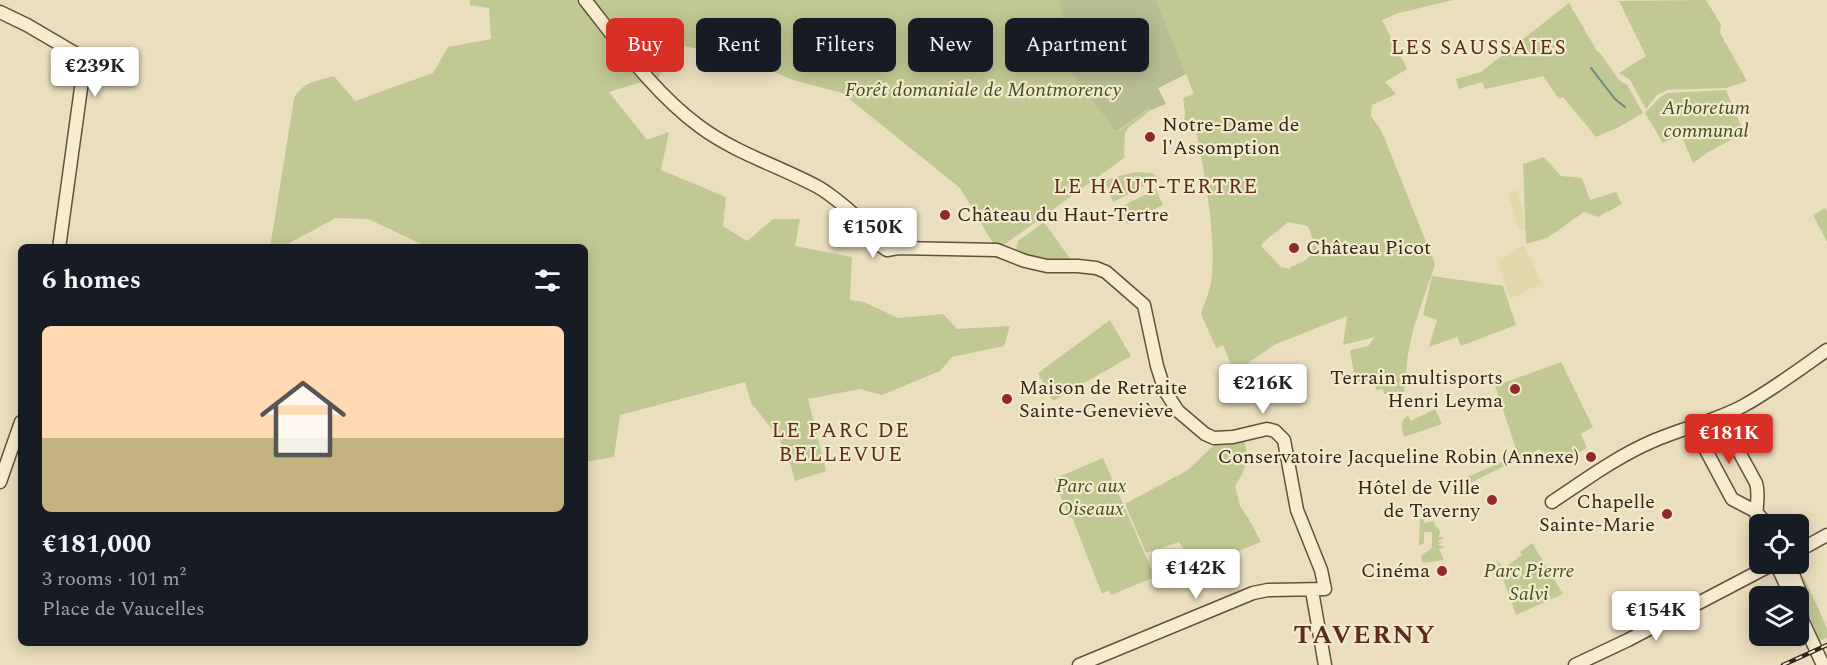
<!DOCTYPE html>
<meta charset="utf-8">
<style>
:root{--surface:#171b24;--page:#20242c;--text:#f1f3f6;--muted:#9ea1a6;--line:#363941;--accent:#d93025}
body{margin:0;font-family:Spectral,serif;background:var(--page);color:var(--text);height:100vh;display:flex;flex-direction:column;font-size:22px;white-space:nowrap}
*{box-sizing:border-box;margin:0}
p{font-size:20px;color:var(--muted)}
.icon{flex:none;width:33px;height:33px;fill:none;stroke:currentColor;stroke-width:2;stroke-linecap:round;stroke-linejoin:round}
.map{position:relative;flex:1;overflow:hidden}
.details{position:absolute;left:18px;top:244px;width:570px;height:402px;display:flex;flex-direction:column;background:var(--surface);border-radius:9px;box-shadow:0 3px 15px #0003}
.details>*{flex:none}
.hud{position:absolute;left:606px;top:18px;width:570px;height:54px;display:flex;gap:12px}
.controls{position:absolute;left:1749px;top:514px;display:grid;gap:12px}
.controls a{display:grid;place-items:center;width:60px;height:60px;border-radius:9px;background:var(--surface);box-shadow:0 3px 15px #0003;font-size:30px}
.price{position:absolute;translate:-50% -51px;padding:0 14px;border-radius:6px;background:#fff;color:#222;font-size:20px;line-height:39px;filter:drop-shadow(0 2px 3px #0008)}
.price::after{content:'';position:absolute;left:50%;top:36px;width:18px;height:14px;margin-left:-9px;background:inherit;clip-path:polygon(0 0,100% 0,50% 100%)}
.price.active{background:var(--accent);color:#fff}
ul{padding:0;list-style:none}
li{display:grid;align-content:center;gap:12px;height:318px;padding:0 24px}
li+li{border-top:2px solid var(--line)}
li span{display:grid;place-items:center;height:186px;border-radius:9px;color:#555}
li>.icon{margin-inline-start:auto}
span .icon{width:108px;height:108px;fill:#fffc;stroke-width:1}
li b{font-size:26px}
h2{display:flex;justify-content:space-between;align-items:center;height:72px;padding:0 24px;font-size:26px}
.chip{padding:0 21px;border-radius:9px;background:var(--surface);box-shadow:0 3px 15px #0003;font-size:21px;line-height:54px}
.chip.active{background:var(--accent);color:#fff}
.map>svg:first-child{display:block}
</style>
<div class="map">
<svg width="1827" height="665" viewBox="0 0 1827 665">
<rect width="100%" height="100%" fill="#ebdebe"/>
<!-- farmland -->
<path fill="#e1d8ac" d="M1517 190 1528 228 1519 231 1508 194Z
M1524 245 1542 283 1510 299 1498 261Z"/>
<!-- green -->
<path fill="#c2c893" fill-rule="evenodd" d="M470 0H1058L1070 42 1069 57 1117 132 1149 108 1151 110 1128 128 1125 134 1124 158 997 250 960 188 842 93 793 80 749 61 680 45 654 84 638 83 609 92 647 140 669 132 661 170 726 197 723 226 747 241 773 219H800L795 246 852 257 850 300 864 302 898 318 943 314 957 329 1010 326 1004 346 952 357 940 371 882 395 860 389 808 399 826 471 795 481 787 453 776 434 751 403 745 382 620 415 614 457 585 462V248L428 247 368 219 336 218 282 247 270 248 294 99C301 82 318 81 334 76L355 101 433 73 448 47 491 39 489 8 470 5Z
M1156 0H1453L1399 13 1382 20 1407 69 1385 82 1396 94 1372 105 1371 116 1382 132 1435 264 1414 327 1408 353 1404 393 1384 394 1383 389 1376 390 1375 383 1356 386 1350 350 1368 346 1375 337 1343 345 1347 316 1276 344 1234 372 1223 345 1216 348 1201 314C1204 304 1209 294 1211 283 1217 239 1205 175 1196 131L1184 129 1185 112 1183 98 1194 94ZM1288 222 1308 226C1317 250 1315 259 1290 267L1291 269 1281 267 1261 246 1264 242Z
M1706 0 1721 25 1720 33 1747 81 1727 88 1667 90 1657 95 1646 109 1630 80 1619 73 1646 56 1619 1Z
M1569 3 1597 51 1600 53 1619 80 1627 85 1643 113 1619 127 1596 137 1563 97 1559 99 1543 76 1485 89 1482 82 1459 89 1456 79 1481 72Z
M1726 90 1744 133 1710 151 1693 163 1682 137 1678 136 1663 143 1645 113 1659 98 1667 93Z
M1544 157 1561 176 1582 178 1590 200 1616 192 1622 204 1598 217 1584 212 1547 238 1526 244 1523 164Z
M1135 172 1152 173 1160 178 1113 202 1105 180Z
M1156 189 1163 205 1126 223 1121 207Z
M1825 208 1827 211V242L1813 215Z
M1044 222 1073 263 1047 264 1019 253 1016 249 1018 241Z
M1432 276 1503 286 1516 325 1461 346 1457 337 1429 347 1437 320 1423 315Z
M1110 320 1131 356 1053 401 1038 373Z
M1561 362 1593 427 1581 434 1587 448 1561 463 1558 458 1547 463 1540 449 1470 483 1467 477 1518 455 1495 386Z
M1435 409 1442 424 1404 437C1402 428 1399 422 1408 415L1411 421Z
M1243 437C1250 458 1247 468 1235 486L1240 506 1249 519 1261 542 1196 568 1179 542 1146 553 1125 504 1188 470 1213 446Z
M1103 458 1155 577 1111 595 1108 590 1102 594 1072 517 1069 518 1054 479Z
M1420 519H1423L1425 523 1434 521 1435 526 1439 529 1440 534 1438 537H1443V539L1438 540 1439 542 1442 543 1439 544V546H1443L1444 548 1439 549 1444 560 1422 563 1421 556 1432 548V532H1424V543L1419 546Z
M1532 543 1563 594 1516 615 1496 559 1504 568 1522 555 1520 552Z
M1803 575 1827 628V638L1820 641 1811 619Z"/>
<!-- cemetery -->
<path fill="#b8bd92" d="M1058 0H1156L1186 74 1158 88 1166 104 1151 110 1149 108 1116 132 1072 72 1069 63 1070 42Z"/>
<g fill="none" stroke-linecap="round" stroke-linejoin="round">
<!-- stream -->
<path stroke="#698a82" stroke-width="2" d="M1591 68 1615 99 1625 107"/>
<!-- secondary casing -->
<g stroke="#64503b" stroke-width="15">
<path id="secondary" d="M585 0C620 44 653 92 699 126 735 153 779 166 818 187 839 199 856 217 875 233
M0 12 27 25 85 59 59 248
M871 229 878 244 887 250 898 248 997 250 1025 261 1047 266H1078L1096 268 1106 272 1144 305 1157 366 1165 391 1178 411 1205 434 1214 438 1233 437 1267 429 1275 431 1284 440 1297 510 1321 570 1325 589 1268 590 1253 593 1079 665
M1720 417 1756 483C1761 499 1752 512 1760 530
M1693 426 1732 499 1755 511 1768 525
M0 482 21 422
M1552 502C1585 480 1616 457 1653 441 1683 428 1715 421 1743 406 1772 390 1800 369 1827 350
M1798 551 1827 535
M1776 564 1792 597
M1789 564 1800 592 1802 617
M1312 591 1325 665
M1798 611 1823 665
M1575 665 1628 640 1773 564"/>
</g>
<!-- secondary -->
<use href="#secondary" stroke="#f7ecd0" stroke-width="12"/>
<!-- rail casing -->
<g stroke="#33271c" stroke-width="4.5">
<path id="rail" d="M1783 665 1827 645"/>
</g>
<!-- rail -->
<use href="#rail" stroke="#f3e9cd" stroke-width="2" stroke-dasharray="7" stroke-linecap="butt"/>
</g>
<!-- markers -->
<g fill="#8f2a2a" stroke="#f3e9cd" stroke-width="2">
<circle cx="1150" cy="137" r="6"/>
<circle cx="945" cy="215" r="6"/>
<circle cx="1294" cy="248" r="6"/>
<circle cx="1515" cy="389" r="6"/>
<circle cx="1007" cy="399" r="6"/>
<circle cx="1591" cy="457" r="6"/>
<circle cx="1492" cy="500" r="6"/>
<circle cx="1667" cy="514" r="6"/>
<circle cx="1442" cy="571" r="6"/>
</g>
<g text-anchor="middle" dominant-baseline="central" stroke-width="4.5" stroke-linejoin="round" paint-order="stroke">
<!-- park labels -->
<g font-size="20" font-style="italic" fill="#434e23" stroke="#f3e9cd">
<text x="983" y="90">Forêt domaniale de Montmorency</text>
<text x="1706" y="108">Arboretum<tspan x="1706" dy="23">communal</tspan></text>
<text x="1091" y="486">Parc aux<tspan x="1091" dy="23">Oiseaux</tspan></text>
<text x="1529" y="571">Parc Pierre<tspan x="1529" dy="23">Salvi</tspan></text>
</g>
<!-- poi labels -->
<g font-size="20" fill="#33271c" stroke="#f3e9cd" text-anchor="end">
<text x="1162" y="125" text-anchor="start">Notre-Dame de<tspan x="1162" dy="23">l'Assomption</tspan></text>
<text x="957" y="215" text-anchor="start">Château du Haut-Tertre</text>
<text x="1306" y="248" text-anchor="start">Château Picot</text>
<text x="1503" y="378">Terrain multisports<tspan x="1503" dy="23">Henri Leyma</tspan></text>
<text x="1019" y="388" text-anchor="start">Maison de Retraite<tspan x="1019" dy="23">Sainte-Geneviève</tspan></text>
<text x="1579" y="457">Conservatoire Jacqueline Robin (Annexe)</text>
<text x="1480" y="488">Hôtel de Ville<tspan x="1480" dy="23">de Taverny</tspan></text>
<text x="1655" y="502">Chapelle<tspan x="1655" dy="23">Sainte-Marie</tspan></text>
<text x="1430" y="571">Cinéma</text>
</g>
<!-- neighbourhood labels -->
<g font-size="21" letter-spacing="1.5" fill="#5d2b1d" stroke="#f3e9cd">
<text x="1479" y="48">LES SAUSSAIES</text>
<text x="1156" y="187">LE HAUT-TERTRE</text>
<text x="841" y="431">LE PARC DE<tspan x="841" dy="24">BELLEVUE</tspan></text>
</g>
<!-- district labels -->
<g font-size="26" font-weight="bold" letter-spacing="1.5" fill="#5d2b1d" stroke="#f3e9cd">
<text x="1365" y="635">TAVERNY</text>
</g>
</g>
</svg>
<div class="controls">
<a><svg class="icon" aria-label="locate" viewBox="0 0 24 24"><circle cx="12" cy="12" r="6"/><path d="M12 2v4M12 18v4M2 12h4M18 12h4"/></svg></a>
<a><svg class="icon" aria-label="layers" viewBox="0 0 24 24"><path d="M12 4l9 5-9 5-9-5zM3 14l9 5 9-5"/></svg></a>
</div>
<b class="price" style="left:95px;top:98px">€239K</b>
<b class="price" style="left:873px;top:259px">€150K</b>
<b class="price" style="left:1263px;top:415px">€216K</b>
<b class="price active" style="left:1729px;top:465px">€181K</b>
<b class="price" style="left:1196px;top:600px">€142K</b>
<b class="price" style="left:1656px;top:642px">€154K</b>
<div class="hud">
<a class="chip active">Buy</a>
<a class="chip">Rent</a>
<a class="chip">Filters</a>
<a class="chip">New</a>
<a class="chip">Apartment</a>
</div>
<section class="details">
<h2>6 homes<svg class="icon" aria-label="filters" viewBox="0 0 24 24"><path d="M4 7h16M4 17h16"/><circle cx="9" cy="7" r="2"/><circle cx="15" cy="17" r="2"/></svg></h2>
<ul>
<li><span style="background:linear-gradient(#ffd9b3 60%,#c2b280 0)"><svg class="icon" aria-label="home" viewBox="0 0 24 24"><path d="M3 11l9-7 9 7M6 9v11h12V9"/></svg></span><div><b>€181,000</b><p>3 rooms · 101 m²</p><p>Place de Vaucelles</p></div></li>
</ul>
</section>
</div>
